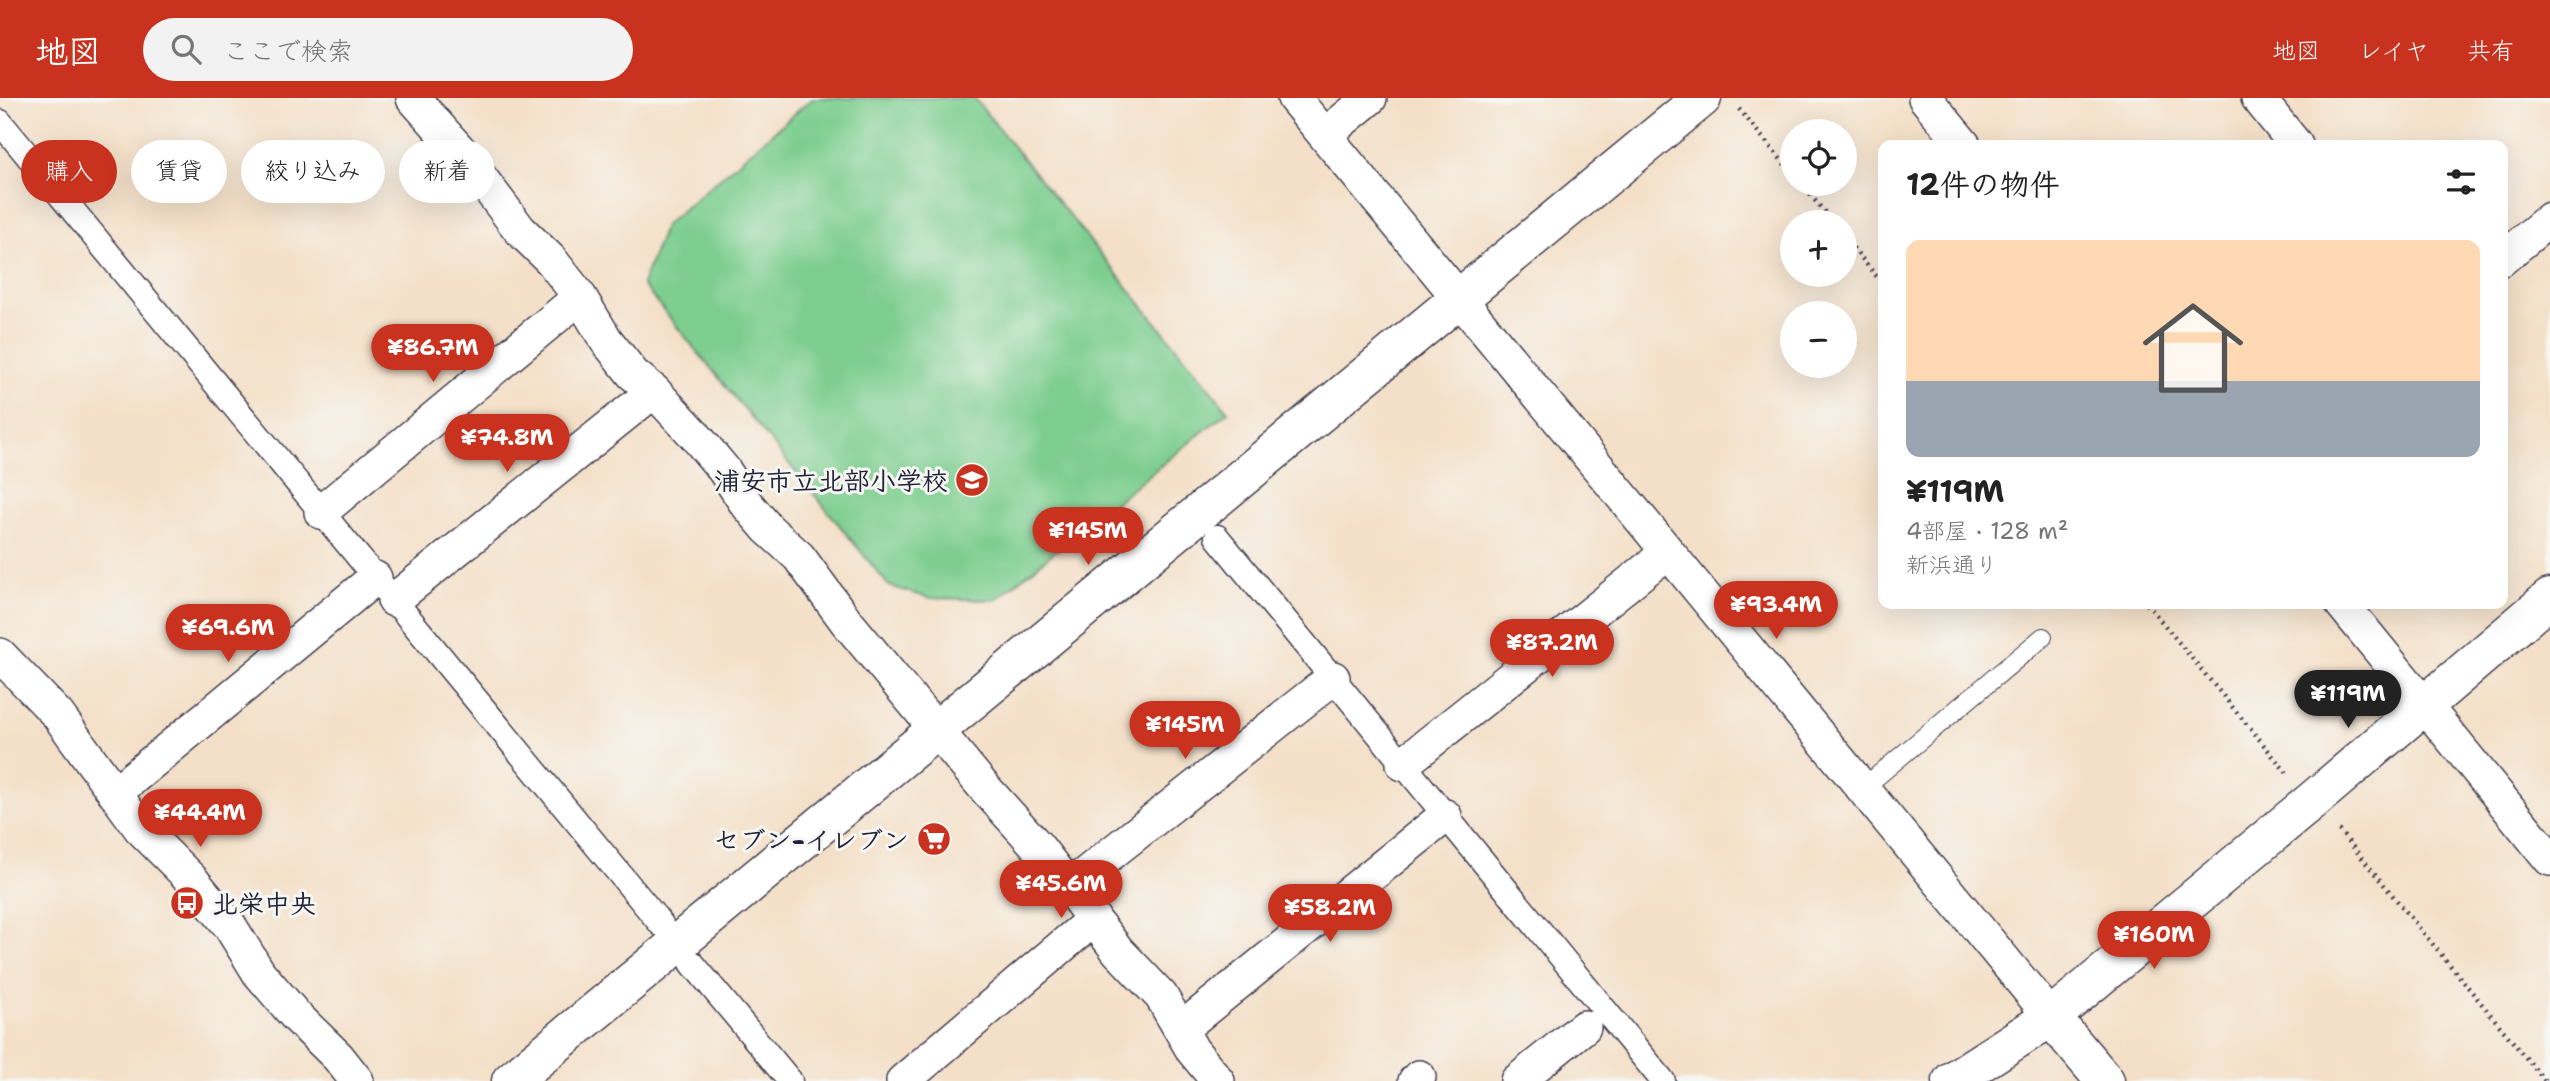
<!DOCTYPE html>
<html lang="ja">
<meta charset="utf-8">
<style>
:root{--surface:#fff;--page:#f2f2f2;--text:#222;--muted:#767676;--line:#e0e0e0;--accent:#c8321e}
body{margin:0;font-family:"Shantell Sans","Klee One",sans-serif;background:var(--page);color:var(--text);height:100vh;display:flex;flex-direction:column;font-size:26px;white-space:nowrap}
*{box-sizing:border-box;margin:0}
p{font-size:23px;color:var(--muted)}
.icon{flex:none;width:38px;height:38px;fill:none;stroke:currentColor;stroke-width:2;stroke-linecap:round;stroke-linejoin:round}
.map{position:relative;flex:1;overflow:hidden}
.panel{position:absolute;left:1878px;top:42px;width:630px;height:469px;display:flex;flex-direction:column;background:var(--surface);border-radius:14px;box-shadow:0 7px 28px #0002}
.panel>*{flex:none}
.hud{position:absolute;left:21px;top:42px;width:665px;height:63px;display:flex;gap:14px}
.fabs{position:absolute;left:1780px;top:21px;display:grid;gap:14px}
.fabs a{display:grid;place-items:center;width:77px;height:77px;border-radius:50%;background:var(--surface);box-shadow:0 7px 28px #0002;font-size:35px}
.price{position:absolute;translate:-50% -60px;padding:0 16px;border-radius:24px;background:var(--accent);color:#fff;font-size:23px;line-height:46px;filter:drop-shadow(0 2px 4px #0008)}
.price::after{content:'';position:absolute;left:50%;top:42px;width:21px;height:16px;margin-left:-10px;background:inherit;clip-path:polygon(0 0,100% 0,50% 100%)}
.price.current{background:#222;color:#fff}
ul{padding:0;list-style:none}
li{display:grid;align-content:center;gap:14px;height:371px;padding:0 28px}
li+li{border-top:2px solid var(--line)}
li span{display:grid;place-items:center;height:217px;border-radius:14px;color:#555}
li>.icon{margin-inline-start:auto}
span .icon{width:126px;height:126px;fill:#fffc;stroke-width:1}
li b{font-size:30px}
h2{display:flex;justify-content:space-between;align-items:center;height:84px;padding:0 28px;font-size:30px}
.tag{padding:0 24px;border-radius:32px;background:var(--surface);box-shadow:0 7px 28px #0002;font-size:24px;line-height:63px}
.tag.current{background:var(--accent);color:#fff}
header{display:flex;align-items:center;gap:42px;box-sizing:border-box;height:98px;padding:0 35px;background:var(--accent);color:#fff}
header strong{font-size:33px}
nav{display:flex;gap:38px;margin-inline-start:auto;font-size:24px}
.search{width:490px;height:63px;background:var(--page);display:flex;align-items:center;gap:18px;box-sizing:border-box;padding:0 24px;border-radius:38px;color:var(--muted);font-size:26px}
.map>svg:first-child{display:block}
</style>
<header>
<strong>地図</strong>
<div class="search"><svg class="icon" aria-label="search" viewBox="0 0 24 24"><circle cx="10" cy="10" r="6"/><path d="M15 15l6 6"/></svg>ここで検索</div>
<nav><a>地図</a><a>レイヤ</a><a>共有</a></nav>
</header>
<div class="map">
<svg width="2550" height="983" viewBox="0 0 2550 983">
<rect width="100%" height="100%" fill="#f6f6f2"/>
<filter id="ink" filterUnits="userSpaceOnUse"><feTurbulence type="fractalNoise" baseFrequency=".0143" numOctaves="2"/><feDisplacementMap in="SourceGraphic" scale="14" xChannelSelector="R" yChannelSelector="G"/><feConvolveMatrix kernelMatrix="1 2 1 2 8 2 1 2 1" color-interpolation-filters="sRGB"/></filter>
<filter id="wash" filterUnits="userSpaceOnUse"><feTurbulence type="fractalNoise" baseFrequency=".00686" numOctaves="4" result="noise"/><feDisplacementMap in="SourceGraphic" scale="28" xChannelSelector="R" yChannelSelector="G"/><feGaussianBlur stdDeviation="1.57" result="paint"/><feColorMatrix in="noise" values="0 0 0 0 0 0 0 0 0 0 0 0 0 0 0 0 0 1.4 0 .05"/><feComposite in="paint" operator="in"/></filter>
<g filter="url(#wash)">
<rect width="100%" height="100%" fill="#f4e0c8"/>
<!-- green -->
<path fill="#7dce8f" stroke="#507865" stroke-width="2" d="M813 0H974L1228 313 995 502 929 500 889 488 642 186 665 127Z"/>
</g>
<g filter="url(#ink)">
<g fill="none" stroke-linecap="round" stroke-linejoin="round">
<!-- service casing -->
<g stroke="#423e50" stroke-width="20">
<path id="service" d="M1863 690 2043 539"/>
</g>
<!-- pedestrian casing -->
<g stroke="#423e50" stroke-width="27">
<path id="pedestrian" d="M0 24 661 826
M1217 439 1663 983
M692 865 790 983"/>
</g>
<!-- minor casing -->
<g stroke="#423e50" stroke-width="36">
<path id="minor" d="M413 0 462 55 520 132 551 162 580 199 606 242 633 276 654 293 694 336 724 372 745 404 768 431 799 459 846 523 983 688 1038 749 1118 853 1161 898 1193 953 1218 983
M1294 0 2051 919
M1925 0 1964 47
M2258 0 2296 47
M1325 37 1370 0
M2502 161 2550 121
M321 414 580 199
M394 502 654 293
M2342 506 2550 761
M0 557 58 617 140 730 193 783 230 828 259 875 295 917 338 959 357 983
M1403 666 1668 454
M116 694 375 480
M1070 788 1333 580
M1181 931 1445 718
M903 983 1094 821
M1415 983 1419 979
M1517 983 1584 929"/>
</g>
<!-- tertiary casing -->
<g stroke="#423e50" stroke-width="41">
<path id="tertiary" d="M2051 919 2105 983
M511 983 1702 0
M1952 983 2051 919 2312 703 2550 500"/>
</g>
<!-- path -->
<path stroke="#423e50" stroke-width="4.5" stroke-dasharray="2 5" stroke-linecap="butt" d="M1739 11 1792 75
M1801 86 1833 124
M1844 139 1883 186
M2147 506 2287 675
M2339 732 2545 983"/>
<!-- service -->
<use href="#service" stroke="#fff" stroke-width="18"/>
<!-- pedestrian -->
<use href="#pedestrian" stroke="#fff" stroke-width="24"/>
<!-- minor -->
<use href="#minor" stroke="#fff" stroke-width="33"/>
<!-- tertiary -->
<use href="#tertiary" stroke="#fff" stroke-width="38"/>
</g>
</g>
<!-- icons -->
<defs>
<g id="school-disc" transform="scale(1.75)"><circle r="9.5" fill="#c8321e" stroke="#f6f6f2"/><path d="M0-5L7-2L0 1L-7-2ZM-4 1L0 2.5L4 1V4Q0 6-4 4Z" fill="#fff"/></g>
<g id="supermarket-disc" transform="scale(1.75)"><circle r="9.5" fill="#c8321e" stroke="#f6f6f2"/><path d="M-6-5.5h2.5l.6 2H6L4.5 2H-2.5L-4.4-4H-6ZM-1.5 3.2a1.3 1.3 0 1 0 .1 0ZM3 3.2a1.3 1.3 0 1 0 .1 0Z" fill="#fff"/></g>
<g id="bus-disc" transform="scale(1.75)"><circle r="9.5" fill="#c8321e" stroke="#f6f6f2"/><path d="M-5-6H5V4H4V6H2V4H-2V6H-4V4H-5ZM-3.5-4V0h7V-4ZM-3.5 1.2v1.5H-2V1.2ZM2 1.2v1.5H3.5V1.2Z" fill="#fff"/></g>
</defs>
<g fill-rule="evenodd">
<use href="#school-disc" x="972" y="382"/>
<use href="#supermarket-disc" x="934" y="741"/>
<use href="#bus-disc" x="187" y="805"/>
</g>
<g text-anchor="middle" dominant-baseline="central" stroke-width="6" stroke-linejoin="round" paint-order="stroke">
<!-- poi labels -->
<g font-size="26" font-weight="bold" fill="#22223b" stroke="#f6f6f2" text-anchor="end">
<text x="948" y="382">浦安市立北部小学校</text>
<text x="909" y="741">セブン-イレブン</text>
<text x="212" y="805" text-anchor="start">北栄中央</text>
</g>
</g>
</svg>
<div class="fabs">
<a><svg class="icon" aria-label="locate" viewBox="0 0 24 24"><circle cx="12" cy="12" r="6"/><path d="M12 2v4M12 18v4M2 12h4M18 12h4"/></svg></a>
<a>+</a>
<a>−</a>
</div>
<b class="price" style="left:433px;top:286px">¥86.7M</b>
<b class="price" style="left:507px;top:376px">¥74.8M</b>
<b class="price" style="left:1088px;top:469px">¥145M</b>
<b class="price" style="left:1776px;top:543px">¥93.4M</b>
<b class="price" style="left:228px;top:566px">¥69.6M</b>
<b class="price" style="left:1552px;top:581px">¥87.2M</b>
<b class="price current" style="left:2348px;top:632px">¥119M</b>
<b class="price" style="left:1185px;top:663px">¥145M</b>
<b class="price" style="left:200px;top:751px">¥44.4M</b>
<b class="price" style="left:1061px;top:822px">¥45.6M</b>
<b class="price" style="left:1330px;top:846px">¥58.2M</b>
<b class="price" style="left:2154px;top:873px">¥160M</b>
<div class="hud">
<a class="tag current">購入</a>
<a class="tag">賃貸</a>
<a class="tag">絞り込み</a>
<a class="tag">新着</a>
</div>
<section class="panel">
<h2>12件の物件<svg class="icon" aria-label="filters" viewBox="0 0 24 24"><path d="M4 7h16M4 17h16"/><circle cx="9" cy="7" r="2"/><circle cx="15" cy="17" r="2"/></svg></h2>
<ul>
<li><span style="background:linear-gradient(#ffd9b3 65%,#9aa5b1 0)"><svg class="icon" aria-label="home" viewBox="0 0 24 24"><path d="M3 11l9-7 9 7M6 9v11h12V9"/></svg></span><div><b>¥119M</b><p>4部屋 · 128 m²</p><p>新浜通り</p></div></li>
</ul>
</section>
</div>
